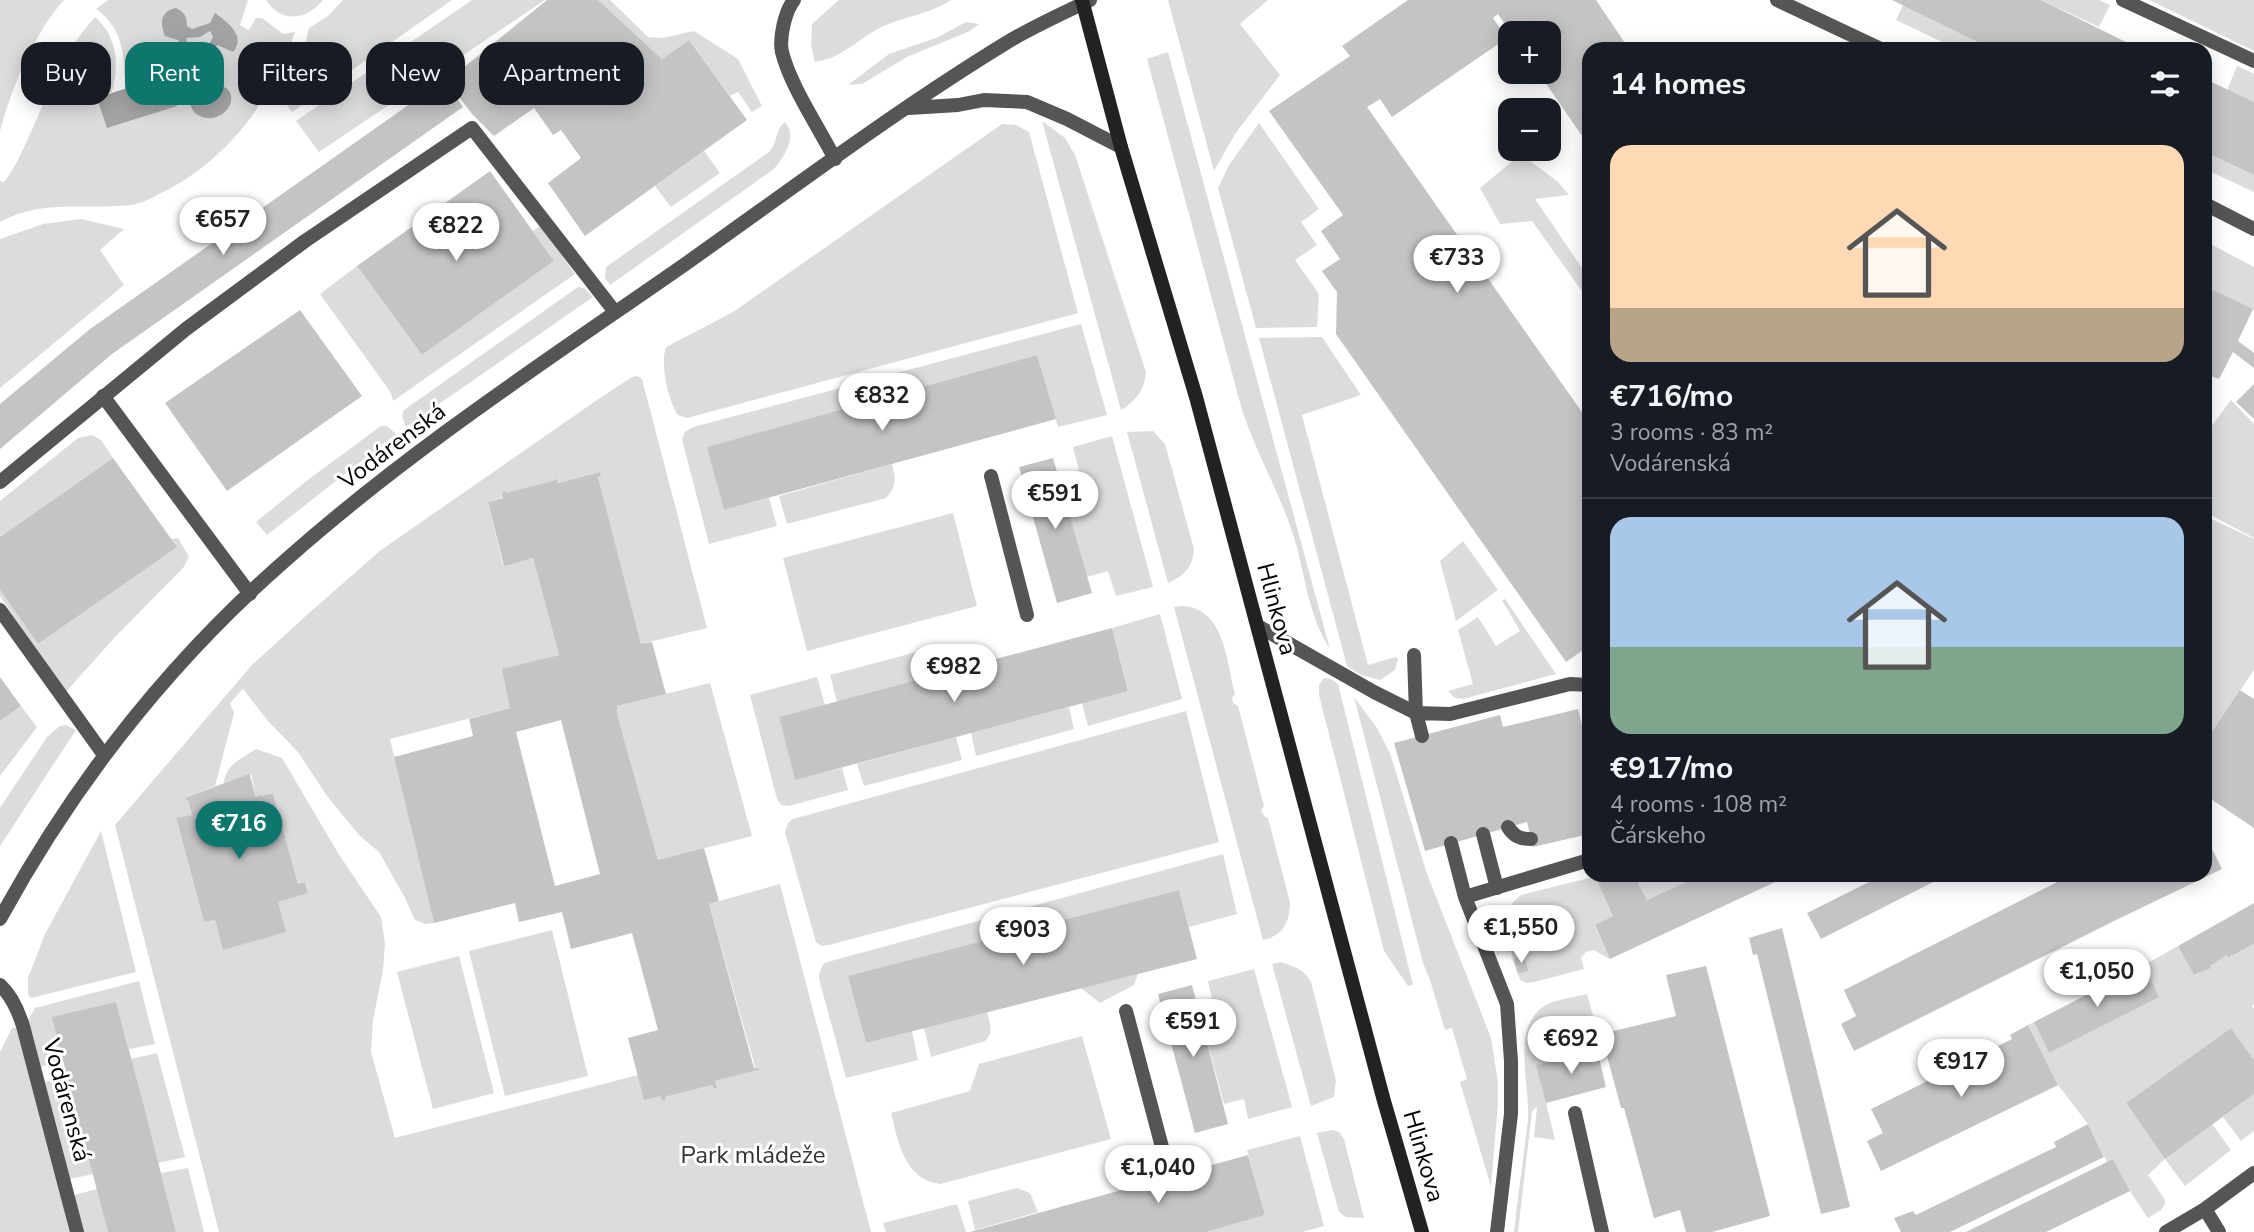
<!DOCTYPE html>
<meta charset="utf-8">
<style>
:root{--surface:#171b24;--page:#242831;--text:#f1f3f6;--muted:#9ea1a6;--line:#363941;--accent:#0f766e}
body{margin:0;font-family:"Nunito Sans",sans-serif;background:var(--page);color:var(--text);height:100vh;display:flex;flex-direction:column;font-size:26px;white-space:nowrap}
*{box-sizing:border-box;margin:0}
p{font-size:23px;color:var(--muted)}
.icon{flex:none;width:38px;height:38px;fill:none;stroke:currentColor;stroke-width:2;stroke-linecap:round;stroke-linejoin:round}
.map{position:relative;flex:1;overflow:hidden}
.panel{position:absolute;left:1582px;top:42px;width:630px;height:840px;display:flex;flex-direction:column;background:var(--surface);border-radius:21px;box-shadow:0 4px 18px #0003}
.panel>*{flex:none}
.guide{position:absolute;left:21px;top:42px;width:665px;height:63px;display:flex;gap:14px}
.buttons{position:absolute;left:1498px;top:21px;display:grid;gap:14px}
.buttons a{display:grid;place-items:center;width:63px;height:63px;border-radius:14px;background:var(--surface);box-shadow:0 4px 18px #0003;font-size:35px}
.price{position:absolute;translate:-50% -60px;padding:0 16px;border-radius:24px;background:#fff;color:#222;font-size:23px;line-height:46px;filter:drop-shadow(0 2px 4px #0008)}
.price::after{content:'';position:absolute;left:50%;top:42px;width:21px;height:16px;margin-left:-10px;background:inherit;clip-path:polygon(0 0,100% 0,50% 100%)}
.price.current{background:var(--accent);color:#fff}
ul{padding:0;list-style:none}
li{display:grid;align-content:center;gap:14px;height:371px;padding:0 28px}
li+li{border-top:2px solid var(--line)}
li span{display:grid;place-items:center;height:217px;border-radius:21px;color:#555}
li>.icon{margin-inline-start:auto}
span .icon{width:126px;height:126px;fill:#fffc;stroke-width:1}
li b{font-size:30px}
h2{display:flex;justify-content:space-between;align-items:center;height:84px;padding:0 28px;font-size:30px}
.pill{padding:0 24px;border-radius:21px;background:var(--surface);box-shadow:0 4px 18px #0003;font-size:24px;line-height:63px}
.pill.current{background:var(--accent);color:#fff}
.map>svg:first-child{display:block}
</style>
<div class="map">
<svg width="2254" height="1232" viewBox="0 0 2254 1232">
<rect width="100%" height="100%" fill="#fff"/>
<!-- green -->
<path fill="#dcdcdc" d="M0 0H64C34 33 12 87 0 131Z
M108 0H248L240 25 249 30 256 18H262L283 34 295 32C272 100 227 161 161 193 152 198 142 203 132 205 87 210 41 199 0 222V181L4 182C17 166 23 148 32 130 50 89 65 50 95 17 118 37 119 64 112 92L97 98 159 77 129 87C124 80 124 75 124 66 123 43 116 23 96 9Z
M266 0H323C307 20 281 24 266 0Z
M343 0H452L292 112 282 98C296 78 304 52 309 28L328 16Z
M472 0H545L319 152 296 121Z
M598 0H610L648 37 663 38 694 31 738 59 762 106 752 112 738 92 730 96 689 40 662 59Z
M839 0H951C930 14 907 16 884 26 859 37 844 58 815 62L811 45 812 24Z
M1168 0H1268L1240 24 1280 75 1235 134 1214 171Z
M2041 0H2099L2110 5 2099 27Z
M2149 0H2254V51L2240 44Z
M1903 5 1976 42 1973 49H1957L1896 20Z
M966 22 979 24 970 31 907 57 862 84 848 85 889 54 936 38Z
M1168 52 1330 649C1307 614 1305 570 1292 531 1278 490 1256 452 1242 410L1147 59Z
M2237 66 2254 74V102L2227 90Z
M1042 121 1065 138 1075 155 1146 372C1145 389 1136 401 1121 410Z
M785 122C798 136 784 157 774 169L610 285 605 278 606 267 769 152C778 143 775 129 785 122Z
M1259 123 1319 209 1301 222 1317 245 1295 260 1319 294 1317 327 1256 328 1218 188 1229 165Z
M1002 124 1016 125 1029 132 1078 313 687 418 678 415C668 401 660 363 666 347L733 312Z
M704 151 720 173 671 207 655 186Z
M2205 152 2254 175V192L2205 169Z
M1521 154 1558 182 1569 195 1535 199 1589 278V301L1532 221 1500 224 1480 188Z
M81 219 124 229 100 250 124 285 0 388V239L43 224Z
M541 225 575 274 393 401 391 393 320 294 357 266 422 355 554 261 533 231Z
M2205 241 2254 267V310L2205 286Z
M578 287 584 288 593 297 406 427 402 416 404 410Z
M1081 324 1107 415 1058 427 1037 355 708 447 724 510 769 498 777 526 709 544 682 439 685 432 693 427Z
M1322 337 1361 395 1302 415 1368 665 1396 657 1398 659 1395 670 1380 680 1361 675 1347 666 1259 338Z
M638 376 642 379 707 628 641 644 598 478 601 477 599 472 558 483 556 478 553 481 488 502 503 565 533 558 559 655 526 664 510 708 390 739 434 923 425 924 415 920 405 898 379 852 360 836 327 796 298 752 268 721 243 689 230 703 234 713 215 786 185 798 188 800 192 815 176 819 204 922 215 920 223 949 278 902 308 892 305 882 298 884 273 793 261 796 260 794 256 797 251 773 224 783C225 765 242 758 256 749L282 758 338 853 381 917 385 943 383 970 373 1020 371 1052 395 1138 638 1075 660 1096 662 1101 665 1100V1097L712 1085 713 1088H716L715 1081 756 1070 709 904 780 884 871 1232H219L115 825 252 665 309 613 381 550 600 398 632 377Z
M2231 400 2254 424V538L2205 512V435Z
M381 426H387L396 434 267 535 256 522 309 479Z
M1153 431 1165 444 1194 549C1193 567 1184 576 1168 583L1127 432Z
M92 435 101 440 113 458 0 537V501L78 438Z
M1112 436 1153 587 1116 596 1108 571 1087 577 1058 476 1079 470 1073 447Z
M892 464C896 479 897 486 886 498L787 524 779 496Z
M953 513 977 606 807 651 783 558Z
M2205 516 2254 539V670L2205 742Z
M178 538 189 557 183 568 115 637 65 693 0 596V590L38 644 176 547 171 539Z
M1463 541 1498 590 1456 621 1440 561Z
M1505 599 1556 674 1463 699 1455 698 1448 691 1473 684 1458 630 1478 617 1496 646 1520 631 1502 600Z
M1181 606C1225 607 1226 660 1235 694L1232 698 1233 703 1238 706 1264 806 1261 810 1264 816 1268 818 1290 902C1290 922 1283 936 1263 940L1174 607Z
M1160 614 1182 699 1088 726 1082 703 1128 690 1112 628Z
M924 650C941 651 943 657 948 672L837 702 830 675Z
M817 677 825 705 779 717 795 779 842 768 848 790 789 806 781 805 777 799 750 695Z
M1324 678 1331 679 1338 684 1413 985 1408 986 1384 951 1319 695V685Z
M710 683 752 836 658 860 617 714V706Z
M1354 697 1377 728 1390 753 1426 871 1491 1038 1498 1082V1103L1491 1187 1460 1082 1467 1079 1452 1028 1445 1030 1430 980 1423 963Z
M21 706 37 727 0 776V721Z
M1069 707 1074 729 976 756 971 733Z
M1186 711 1219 842 829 945 821 946 816 942 785 832 788 823 793 819Z
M66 725 76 730 0 846V808L47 737 60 726Z
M956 737 962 760 864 786 857 764Z
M101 831 136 972 31 998 28 994V978L45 934Z
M1223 854 1237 914 1189 927 1179 890 849 976 866 1043 912 1031 918 1060 846 1078 819 979V974L824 963Z
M1634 875H1701L1647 900Z
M1597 876 1613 916 1595 926 1610 959 1594 950 1586 952 1581 958 1584 969 1534 982 1527 983 1520 980 1518 974 1529 971 1523 956 1513 959 1504 923 1509 907 1515 900 1521 895Z
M552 930 588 1076 505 1096 469 951Z
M2254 944V1004L2252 1006 2254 1009V1060L2231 1028 2126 1103 2165 1159 2212 1124 2231 1150 2185 1186 2165 1159 2148 1175 2164 1198 2165 1204 2161 1210 2148 1218 2130 1191 2113 1159 2107 1162 2088 1124 2058 1085 2028 1025 2034 1022 2049 1053 2158 997 2144 965 2178 946 2195 975 2210 968V966L2227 955 2229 958Z
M459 956 494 1093 433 1109 397 972Z
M1281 962C1294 966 1305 970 1311 982L1336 1081 1334 1097 1311 1106 1272 964Z
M1254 969 1292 1107 1248 1119 1244 1099 1224 1104 1197 1004 1212 999 1208 981Z
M1138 974 1134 985 1100 1003 1081 988Z
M139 981 155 1044 129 1049 116 1003 53 1017 63 1060 41 1067 28 1021 35 1008Z
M1587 994 1597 1031 1601 1034 1604 1047 1537 1065 1555 1140 1534 1137 1537 1107 1532 1111 1518 1232H1514C1518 1194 1524 1156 1528 1119 1530 1088 1514 1038 1537 1012 1547 1000 1572 998 1587 994Z
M987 1012C990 1024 994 1032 985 1041L931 1057 924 1028Z
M17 1027 45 1127 69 1232H0V1052L12 1028Z
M1082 1036 1111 1139 940 1184C905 1180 898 1142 891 1113L970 1091 979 1064Z
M157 1053 185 1157 158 1163 131 1059Z
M67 1076 93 1174 70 1179 45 1082Z
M2254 1094V1131L2241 1141 2223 1117Z
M1333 1130 1339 1132 1344 1139 1364 1218 1346 1217 1339 1212 1317 1133Z
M1300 1136 1324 1226 1302 1232H1206L1265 1215 1247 1150Z
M1181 1156 1189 1171 1123 1189 1138 1159Z
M188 1168 204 1232H176L161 1173Z
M1017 1188 1030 1193 1038 1212 975 1230 968 1201Z
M97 1189 108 1232H84L74 1195Z
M957 1204 966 1232H886L883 1223Z"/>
<!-- water -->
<path fill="#a3a3a3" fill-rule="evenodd" d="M176 8C184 12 187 16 187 26L192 29 210 23 215 13C227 22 247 36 233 52L217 45 212 53 215 82C220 85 226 87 229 91 239 107 214 128 195 113 191 109 191 104 188 99L181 97 175 100 177 106 107 128 97 98 167 75 170 84 176 83 178 70 172 69 166 72H155L156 68C165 68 169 62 177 63L184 53 178 40 165 36C160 23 160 11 176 8ZM210 31 213 37 204 54 208 85 201 88 199 92 173 95 171 89 178 88C184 79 181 75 184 66 188 51 190 55 186 38L200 37Z"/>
<!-- building -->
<path fill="#c4c4c4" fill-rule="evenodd" d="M547 0H598L662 59 689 40 747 120 585 236 548 183 581 158 561 130 553 135 534 108 494 136 472 114 447 81Z
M1408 0H1596L1629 49H1589V146L1538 72H1549V33H1511L1498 14 1493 18 1507 38 1392 117 1380 99 1367 107 1589 422V646L1566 662 1336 334 1337 292 1322 271 1340 259 1321 231 1343 215 1269 111 1350 56 1342 46Z
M1892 0H2041L2140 49H1991Z
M2205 79 2254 102V175L2205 152Z
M444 80 463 107 112 354 0 449V404L90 329Z
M490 171 554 261 422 355 357 266Z
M2205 286 2253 309 2238 341 2254 353V368L2233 352 2219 379 2205 374Z
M300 310 362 396 227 491 165 403Z
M1037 355 1056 419 724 510 707 447Z
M2254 384V419L2236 402Z
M113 458 177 547 38 644 0 590V537Z
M1053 458 1092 593 1057 603 1019 467Z
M600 472 601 477H598L641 644 652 642 666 694 617 706V714L658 860 704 848 719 901 709 904 754 1068 761 1069 715 1081 717 1088H713L712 1085 665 1097 666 1100 662 1101 660 1096 644 1100 628 1038 658 1030 632 933 571 949 562 912 519 922 515 903 434 923 394 757 473 736 469 719 510 708 502 669 559 655 533 558 504 566 488 502 503 498 502 492 505 491 506 493 553 481 556 478 558 483ZM561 720 600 874 555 886 516 732Z
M1112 628 1128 691 795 780 779 717Z
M0 677 21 706 0 721Z
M2240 690 2254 699V828L2205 795V742Z
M1578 709 1589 754V803L1586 804 1589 834 1533 847 1527 822 1425 851 1394 743 1500 715 1503 727Z
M251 773 250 776 256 797 261 794V796L273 793 298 884 305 882 308 893 278 902 286 932 223 950 215 920 204 922 176 818 192 815 188 800 186 801 185 798Z
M2207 839 2222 869 2114 921 1854 1051 1841 1024 1856 1016 1844 990 2071 875H2205V840Z
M1614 875H1634L1647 900 1701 875H1790L1610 959 1595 925 1613 916 1598 882Z
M1883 875H1947L1821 939 1807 913Z
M1179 890 1197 959 866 1043 848 976Z
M2254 903V944L2228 958 2227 955 2210 966 2211 968 2194 975 2178 946Z
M1782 928 1850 1207 1821 1214 1757 954 1753 955 1749 938Z
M1523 955 1529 971 1518 974 1513 959Z
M2144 965 2159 997 2049 1053 2034 1022Z
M1706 966 1770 1216 1712 1232H1686L1680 1210 1654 1218 1624 1108H1621L1601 1034 1676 1016 1666 975Z
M1192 985 1228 1124 1195 1133 1158 994Z
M116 1002 142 1099 176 1232H108L67 1076 52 1017Z
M2028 1025 2058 1085 1881 1171 1867 1141 1883 1133 1871 1109 2012 1039 2010 1035Z
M2231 1028 2254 1060V1094L2165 1159 2126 1103Z
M1590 1029 1594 1043 1569 1050 1565 1035Z
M1597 1050 1606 1087 1546 1103 1536 1065Z
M2088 1124 2104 1157 1950 1232H1901L1894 1218 1913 1211 1916 1215 2027 1161 2056 1147 2054 1142Z
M1248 1155 1265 1215 1206 1232H970Z
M2113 1159 2130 1191 2046 1232H1966Z"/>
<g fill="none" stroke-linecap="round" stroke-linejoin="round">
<!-- lane -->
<path stroke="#555" stroke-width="14" d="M794 0C785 11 779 38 782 52 790 85 819 128 835 159
M2123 0 2254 61
M103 396 250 594
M991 476 1027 615
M0 482 186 329 305 241 472 128 615 312
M0 610 104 755
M1258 626 1374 692 1416 713 1450 714 1570 684 1589 685
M1414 655 1416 713 1422 736
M1508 827C1514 836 1519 839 1531 839
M1483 834 1497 888
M1451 843 1465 897 1507 1004 1511 1061V1114L1497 1232
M1465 897 1589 860
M0 985C12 996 18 1010 23 1026L77 1232
M1126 1011 1162 1147
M1575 1113 1602 1232
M2205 1209 2219 1232"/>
<!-- street -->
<path stroke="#555" stroke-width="14" d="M1777 0 1881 49
M909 108 958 105 984 100 1027 102 1067 119 1121 147
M2205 204 2254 229
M0 919C74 783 171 660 288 558 411 449 549 359 684 265 790 190 895 111 1006 43 1032 27 1062 14 1090 0
M2166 1232 2205 1209 2254 1173"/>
<!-- secondary -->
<path stroke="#222" stroke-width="14" d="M1082 0 1121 147 1196 397 1384 1101 1422 1232"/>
</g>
<g text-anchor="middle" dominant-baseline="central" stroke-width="6" stroke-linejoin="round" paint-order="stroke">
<!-- street labels -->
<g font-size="24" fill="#000" stroke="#fff">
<text transform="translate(392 446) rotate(-37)">Vodárenská</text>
<text transform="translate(1277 609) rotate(75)">Hlinkova</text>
<text transform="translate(67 1100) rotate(75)">Vodárenská</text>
<text transform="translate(1424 1156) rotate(74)">Hlinkova</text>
</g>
<!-- park labels -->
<g font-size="24" fill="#333" stroke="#fff">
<text x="753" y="1155">Park mládeže</text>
</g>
</g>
</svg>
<div class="buttons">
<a>+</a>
<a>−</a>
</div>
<b class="price" style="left:223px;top:257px">€657</b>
<b class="price" style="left:456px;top:263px">€822</b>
<b class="price" style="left:1457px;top:295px">€733</b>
<b class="price" style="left:882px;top:433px">€832</b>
<b class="price" style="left:1055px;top:531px">€591</b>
<b class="price" style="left:954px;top:704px">€982</b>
<b class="price current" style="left:239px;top:861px">€716</b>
<b class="price" style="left:1521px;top:965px">€1,550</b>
<b class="price" style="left:1023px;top:967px">€903</b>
<b class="price" style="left:2097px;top:1009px">€1,050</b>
<b class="price" style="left:1193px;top:1059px">€591</b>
<b class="price" style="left:1571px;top:1076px">€692</b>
<b class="price" style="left:1961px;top:1099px">€917</b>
<b class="price" style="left:1158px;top:1205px">€1,040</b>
<div class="guide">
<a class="pill">Buy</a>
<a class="pill current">Rent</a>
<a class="pill">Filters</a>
<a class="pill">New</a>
<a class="pill">Apartment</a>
</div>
<section class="panel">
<h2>14 homes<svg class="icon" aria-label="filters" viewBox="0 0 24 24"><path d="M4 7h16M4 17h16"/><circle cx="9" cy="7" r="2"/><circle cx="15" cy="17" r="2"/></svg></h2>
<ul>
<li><span style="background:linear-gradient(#ffd9b3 75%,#b9a48a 0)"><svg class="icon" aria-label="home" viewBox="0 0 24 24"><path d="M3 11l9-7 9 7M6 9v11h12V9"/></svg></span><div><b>€716/mo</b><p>3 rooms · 83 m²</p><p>Vodárenská</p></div></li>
<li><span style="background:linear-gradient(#a9c7e8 60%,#7fa58c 0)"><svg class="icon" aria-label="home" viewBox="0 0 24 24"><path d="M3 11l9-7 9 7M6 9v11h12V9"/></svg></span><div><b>€917/mo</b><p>4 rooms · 108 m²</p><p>Čárskeho</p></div></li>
</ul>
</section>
</div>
